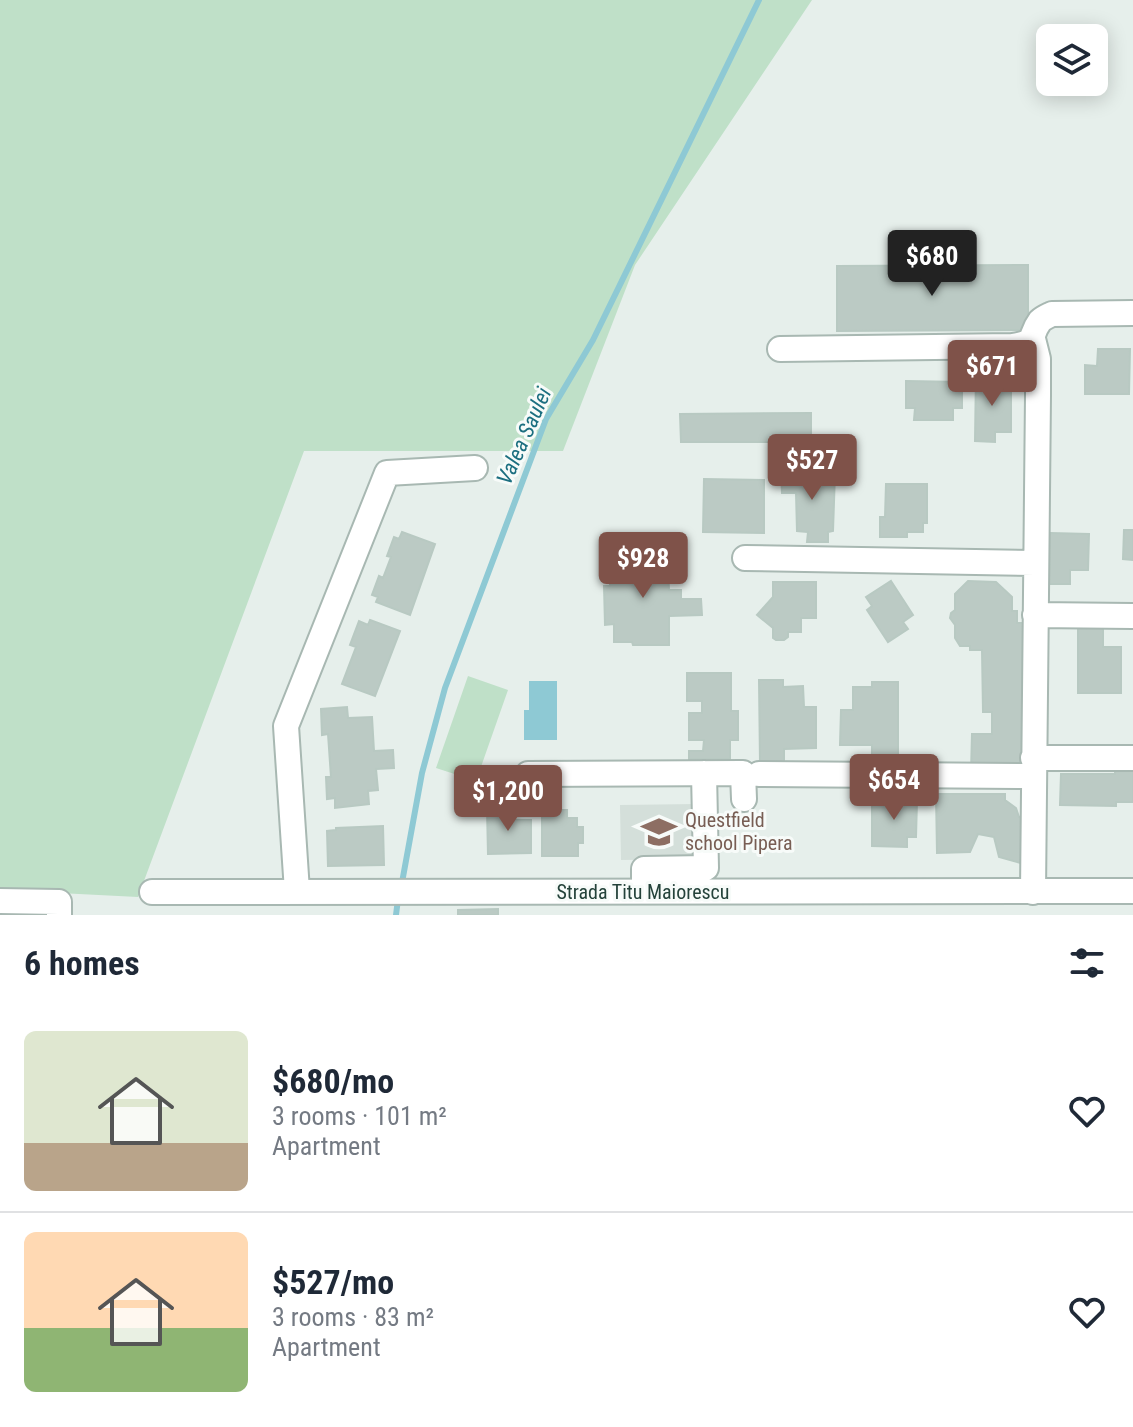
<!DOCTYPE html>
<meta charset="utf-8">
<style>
:root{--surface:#fff;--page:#f2f2f3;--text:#1f2937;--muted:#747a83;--line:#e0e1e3;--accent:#7f5249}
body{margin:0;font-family:"Roboto Condensed",sans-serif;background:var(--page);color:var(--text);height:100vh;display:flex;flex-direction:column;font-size:30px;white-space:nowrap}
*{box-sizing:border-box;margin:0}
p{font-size:26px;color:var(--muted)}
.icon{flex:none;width:44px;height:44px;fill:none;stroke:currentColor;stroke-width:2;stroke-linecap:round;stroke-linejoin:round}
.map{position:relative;height:915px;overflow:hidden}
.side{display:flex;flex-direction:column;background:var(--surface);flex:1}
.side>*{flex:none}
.fabs{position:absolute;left:1036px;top:24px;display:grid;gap:16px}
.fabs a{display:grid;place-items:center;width:72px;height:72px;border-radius:12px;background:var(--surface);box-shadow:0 4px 20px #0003;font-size:40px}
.price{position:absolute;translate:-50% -68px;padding:0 18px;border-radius:8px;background:var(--accent);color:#fff;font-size:26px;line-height:52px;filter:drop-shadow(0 2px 4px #0008)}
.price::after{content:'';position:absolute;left:50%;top:48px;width:24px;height:18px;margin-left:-12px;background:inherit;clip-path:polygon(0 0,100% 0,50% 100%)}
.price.on{background:#222;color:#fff}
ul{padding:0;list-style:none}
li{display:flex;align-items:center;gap:24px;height:200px;padding:0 24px}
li+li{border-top:2px solid var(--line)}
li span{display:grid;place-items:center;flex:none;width:224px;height:160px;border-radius:12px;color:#555}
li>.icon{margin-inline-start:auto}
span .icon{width:96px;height:96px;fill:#fffc;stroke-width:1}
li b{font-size:34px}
h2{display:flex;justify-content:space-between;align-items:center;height:96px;padding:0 24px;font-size:34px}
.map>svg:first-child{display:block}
</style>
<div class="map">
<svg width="1133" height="915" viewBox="0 0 1133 915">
<rect width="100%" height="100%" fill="#e6efeb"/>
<!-- built -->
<path fill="#d4dfda" d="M696 804 697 859 621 860 620 805Z"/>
<!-- green -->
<path fill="#bfe0c8" d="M0 0H812L635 265 563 451H304L138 897 0 890Z
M468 676 508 690 476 781 436 768Z"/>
<!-- water -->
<path fill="#8ec9d4" d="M529 681H557V740H524V710H529Z"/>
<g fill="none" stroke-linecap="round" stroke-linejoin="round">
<!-- stream -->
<path stroke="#8ec9d4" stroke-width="6" d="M401 888 422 773 445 688 546 419 593 340 759 0
M396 915 398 899"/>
</g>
<!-- building -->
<path fill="#bbcac4" stroke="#b8c9c2" stroke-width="2" d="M1028 265V330L837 331V266Z
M1098 349H1130L1129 394H1085V365L1097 366Z
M976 373 996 374V383H1011V432H995V442L975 441Z
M906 381 962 382V408H953V420H914L915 408H906Z
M811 413V442H681L680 414Z
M781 472 835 473 833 531 828 532V542H807L808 532 797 531 796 493H782Z
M704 479 764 480V533L703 532Z
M886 484H927V523H923V532H907V537H880V517H885Z
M1124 530H1133V560L1123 559Z
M402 532 435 544 410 615 376 602 378 597 372 595 379 576 383 578 391 557 387 556 394 537 399 539Z
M1050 533 1089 534 1088 570H1070V584H1049Z
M650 545 651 569 668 568 669 590H681V599H701L702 615 669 616V645H633L632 642H614V624L605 625 604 586H610V571H618V546Z
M891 581 913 615 903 622 908 629 888 642 867 610 872 606 866 597Z
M968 581 996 582 1012 597V611H1017V623H1030L1025 772H971L972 734H992V712H983L982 650H970V646H960L955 638V625L950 618 951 613 955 610V594Z
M773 582H816V618H801V632H788V637L784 640H776L773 638V628L757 615 773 597Z
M370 620 400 631 375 696 342 684 356 647 350 645 359 621 368 625Z
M1078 624H1103V647H1121V693H1078Z
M687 673H731V711H738V740H730V759H689V751H703L704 740H689V713H702V701H687Z
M759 680H783V687L803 686 804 707H816V748L784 749V762H760Z
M872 682H898V762H872V745H840L841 710H853V687H872Z
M347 707 348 718 372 717 374 751 393 750 394 768 376 769 378 790 368 791 369 804 335 808V798L327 799 326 777H331L328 734 322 735 321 709Z
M1115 766 1133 767V802H1116V806L1060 805 1061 774H1115Z
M936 794H1005V800L1016 808 1019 817H1023L1024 864 999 857 994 837 978 834 970 852 937 853Z
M886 796H903V801H917L916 837H907V847L872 846V802H886Z
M511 808 512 820H531V853L488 854 487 809Z
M552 810H567V818H577V827H583V843H578V856H542V816H552Z
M383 826 384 865 328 866 327 831 336 830V828Z
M498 909V915H458V910Z"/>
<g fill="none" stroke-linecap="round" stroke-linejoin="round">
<!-- minor casing -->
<g stroke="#a8b8b2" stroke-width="28">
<path id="minor" d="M1033 339 1038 359V395L1033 892
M780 349 1012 346C1039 342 1028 337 1040 321 1043 318 1048 316 1052 314L1133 313
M745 558 1035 563
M1035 615 1133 616
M1033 758H1133
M528 774 743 773 744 799
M759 774 1033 776
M297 891 286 726 387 473 475 468
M644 891V869L706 868 704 773
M152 892 1133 891
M0 901 59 902V915"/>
</g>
<!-- minor -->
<use href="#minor" stroke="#fff" stroke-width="24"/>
</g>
<!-- icons -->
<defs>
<g id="school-bare" transform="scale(2.76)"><path d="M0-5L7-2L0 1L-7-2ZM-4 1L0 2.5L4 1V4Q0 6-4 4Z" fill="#8d6e63" stroke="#f7fbf9" stroke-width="2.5" paint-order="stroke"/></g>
</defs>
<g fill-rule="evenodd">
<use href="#school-bare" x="659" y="832"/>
</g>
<g text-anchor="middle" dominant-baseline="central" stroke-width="6" stroke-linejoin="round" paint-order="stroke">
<!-- education labels -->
<g font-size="20" fill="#785e54" stroke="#f7fbf9" text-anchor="start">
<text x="685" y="820">Questfield<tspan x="685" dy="23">school Pipera</tspan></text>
</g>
<!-- street labels -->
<g font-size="20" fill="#24423a" stroke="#f7fbf9">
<text x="643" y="892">Strada Titu Maiorescu</text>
</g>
<!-- water labels -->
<g font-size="22" font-style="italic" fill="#1c6f80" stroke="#f7fbf9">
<text transform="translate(524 436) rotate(-66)">Valea Saulei</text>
</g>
</g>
</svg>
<div class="fabs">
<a><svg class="icon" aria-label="layers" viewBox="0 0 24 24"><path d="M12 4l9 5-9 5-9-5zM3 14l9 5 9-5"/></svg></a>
</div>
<b class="price on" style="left:932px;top:298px">$680</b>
<b class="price" style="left:992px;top:408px">$671</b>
<b class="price" style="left:812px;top:502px">$527</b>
<b class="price" style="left:643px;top:600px">$928</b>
<b class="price" style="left:894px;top:822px">$654</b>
<b class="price" style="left:508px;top:833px">$1,200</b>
</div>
<section class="side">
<h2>6 homes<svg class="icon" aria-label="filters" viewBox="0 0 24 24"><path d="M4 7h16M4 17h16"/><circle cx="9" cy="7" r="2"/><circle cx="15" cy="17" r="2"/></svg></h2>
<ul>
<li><span style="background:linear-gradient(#dfe7d0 70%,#b9a48a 0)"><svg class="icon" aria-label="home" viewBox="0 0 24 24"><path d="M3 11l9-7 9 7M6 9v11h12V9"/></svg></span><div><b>$680/mo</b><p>3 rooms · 101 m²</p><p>Apartment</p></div><svg class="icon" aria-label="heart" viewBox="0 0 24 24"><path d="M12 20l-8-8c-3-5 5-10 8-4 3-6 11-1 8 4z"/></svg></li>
<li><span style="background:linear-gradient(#ffd9b3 60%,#8fb573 0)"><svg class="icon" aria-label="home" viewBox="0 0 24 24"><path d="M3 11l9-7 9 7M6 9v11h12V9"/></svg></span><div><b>$527/mo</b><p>3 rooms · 83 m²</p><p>Apartment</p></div><svg class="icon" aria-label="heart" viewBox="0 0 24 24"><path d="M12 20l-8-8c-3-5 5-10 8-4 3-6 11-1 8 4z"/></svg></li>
</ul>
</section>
